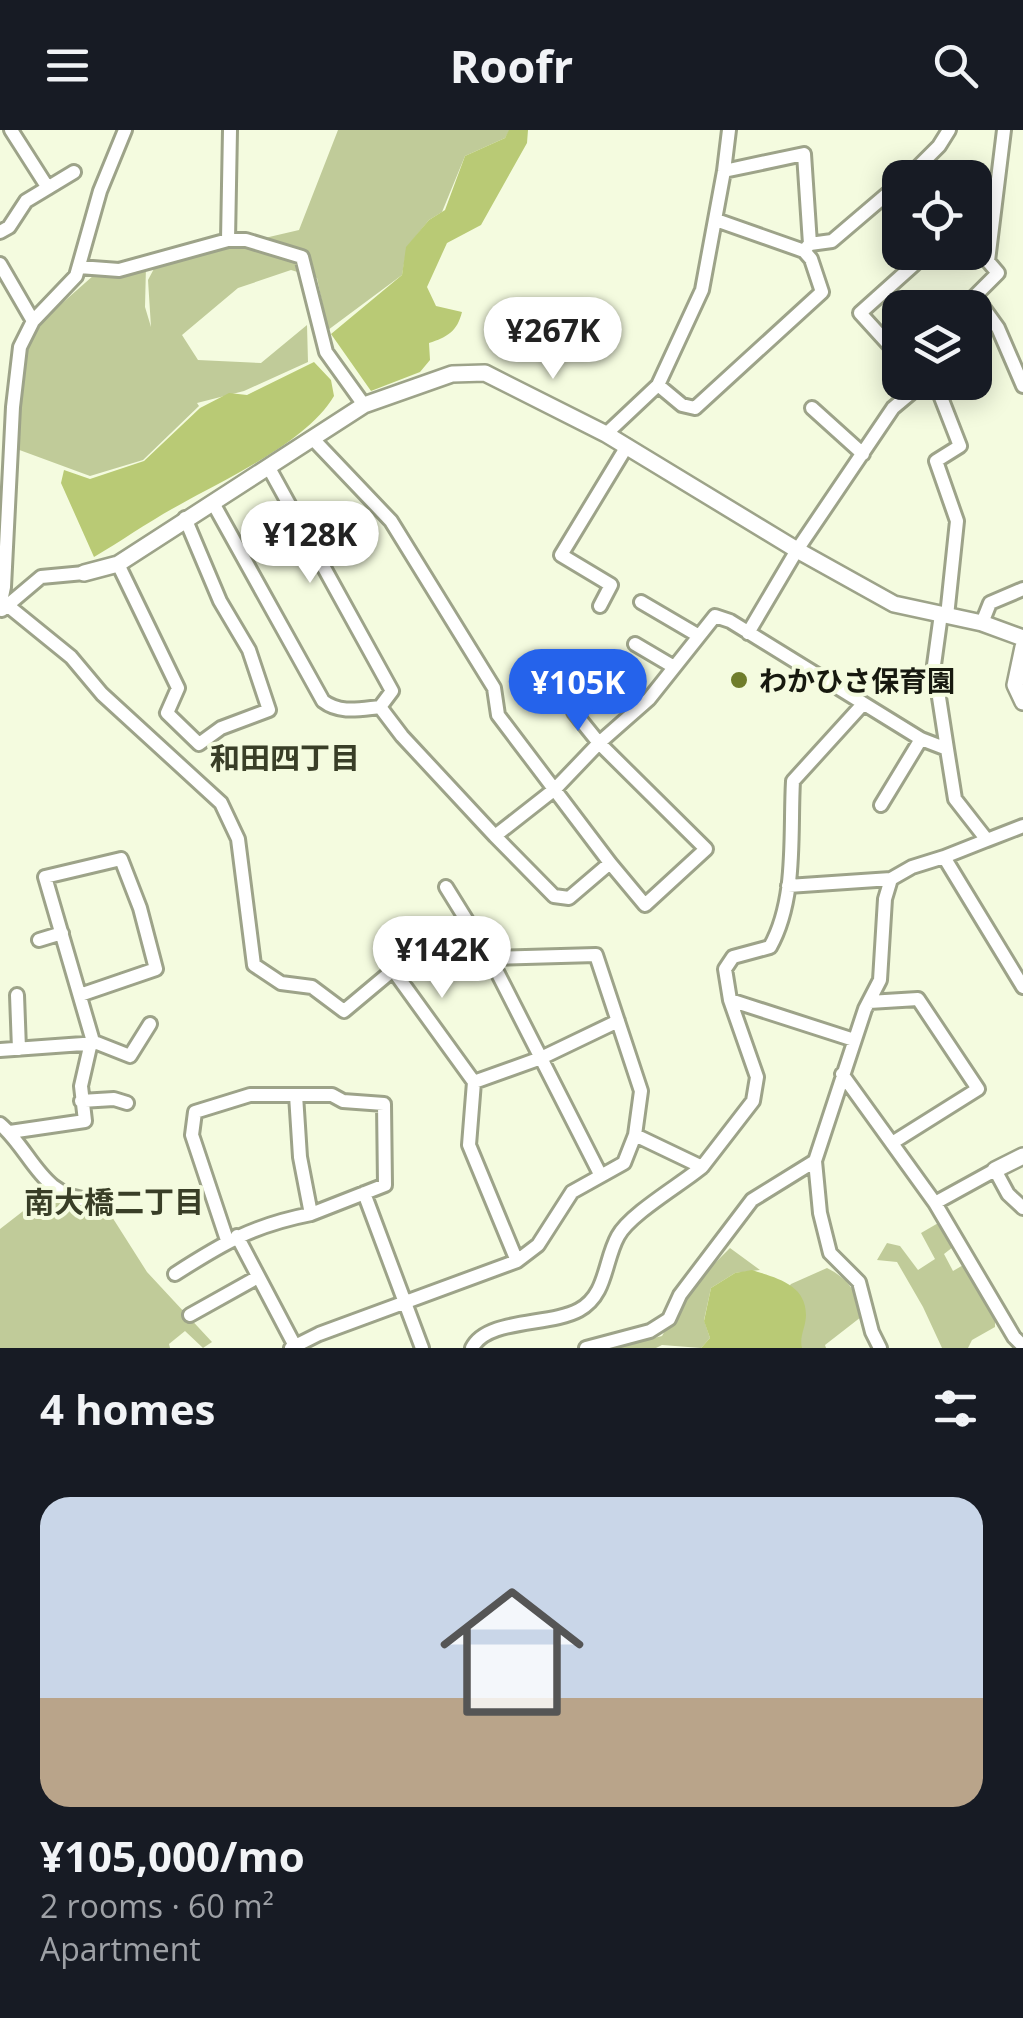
<!DOCTYPE html>
<meta charset="utf-8">
<style>
:root{--surface:#171b24;--page:#242831;--text:#f1f3f6;--muted:#9ea1a6;--line:#363941;--accent:#2563eb}
body{margin:0;font-family:"Open Sans","Noto Sans JP",sans-serif;background:var(--page);color:var(--text);height:100vh;display:flex;flex-direction:column;font-size:38px;white-space:nowrap}
*{box-sizing:border-box;margin:0}
p{font-size:32px;color:var(--muted)}
.icon{flex:none;width:55px;height:55px;fill:none;stroke:currentColor;stroke-width:2;stroke-linecap:round;stroke-linejoin:round}
.map{position:relative;height:1218px;overflow:hidden}
.side{display:flex;flex-direction:column;background:var(--surface);flex:1}
.side>*{flex:none}
.buttons{position:absolute;left:882px;top:30px;display:grid;gap:20px}
.buttons a{display:grid;place-items:center;width:110px;height:110px;border-radius:20px;background:var(--surface);box-shadow:0 5px 25px #0003;font-size:50px}
.price{position:absolute;translate:-50% -85px;padding:0 22px;border-radius:35px;background:#fff;color:#222;font-size:32px;line-height:65px;filter:drop-shadow(0 2px 5px #0008)}
.price::after{content:'';position:absolute;left:50%;top:60px;width:30px;height:22px;margin-left:-15px;background:inherit;clip-path:polygon(0 0,100% 0,50% 100%)}
.price.active{background:var(--accent);color:#fff}
ul{padding:0;list-style:none}
li{display:grid;align-content:center;gap:20px;height:530px;padding:0 40px}
li+li{border-top:2px solid var(--line)}
li span{display:grid;place-items:center;height:310px;border-radius:30px;color:#555}
li>.icon{margin-inline-start:auto}
span .icon{width:180px;height:180px;fill:#fffc;stroke-width:1}
li b{font-size:42px}
h2{display:flex;justify-content:space-between;align-items:center;height:120px;padding:0 40px;font-size:42px}
header{display:flex;justify-content:space-between;align-items:center;height:130px;padding:0 40px;background:var(--surface);font-size:45px;font-weight:700}
.map>svg:first-child{display:block}
</style>
<header><svg class="icon" aria-label="menu" viewBox="0 0 24 24"><path d="M4 6h16M4 12h16M4 18h16"/></svg>Roofr<svg class="icon" aria-label="search" viewBox="0 0 24 24"><circle cx="10" cy="10" r="6"/><path d="M15 15l6 6"/></svg></header>
<div class="map">
<svg width="1023" height="1218" viewBox="0 0 1023 1218">
<rect width="100%" height="100%" fill="#f4fbdf"/>
<!-- green -->
<path fill="#c0cb99" d="M338 0H510L505 8 465 26 442 82 429 90 407 117 402 145 328 200 317 148 291 140 238 158 182 205 198 230 261 233 307 195 308 232 244 261 197 273 199 276 143 330 90 346 14 318 23 220 43 190 94 145 118 143 146 136 145 177 151 197 148 150 157 133 299 100Z
M49 1061 73 1062 107 1079 147 1142 212 1212 203 1218 185 1201 169 1214 170 1218H0V1099Z
M940 1092 953 1117 944 1124 953 1141 965 1134 995 1187V1197L972 1210 968 1218H942L923 1177 897 1132 877 1130 887 1113 900 1116 918 1140 935 1129 921 1103Z
M730 1118 760 1140 735 1143 711 1158 704 1190 710 1208 701 1218 662 1215 656 1218H614L662 1206 688 1160Z
M827 1138C849 1149 858 1163 861 1187L825 1215 826 1218H741L791 1154Z"/>
<!-- water -->
<path fill="#b9ca75" d="M509 0H528L527 13 481 95 447 113 427 157 436 176 462 182C457 202 447 207 429 213L430 230 420 242 371 261 331 204 402 145 406 117 429 90 445 80 465 26 505 8Z
M314 232 331 250 334 266C307 312 227 348 181 374 151 390 123 410 94 427L61 353 64 340 90 349 144 331 200 278 229 263 247 265Z
M752 1140C776 1148 806 1154 806 1185 806 1197 799 1206 802 1218H701L710 1208 704 1191 711 1158 735 1143Z"/>
<g fill="none" stroke-linecap="round" stroke-linejoin="round">
<!-- minor casing -->
<g stroke="#9da389" stroke-width="18">
<path id="minor" d="M11 0 48 58
M230 0 228 110H246L302 127 326 222 364 275
M724 41 804 24 810 114 832 111 900 53
M912 48 910 45 939 16 949 0
M716 90 804 121 808 116
M0 102 9 97 26 71 74 42
M988 131 1004 0
M0 134 33 191
M79 137 119 140 228 110
M975 166 998 143 975 116
M961 178 975 166 998 198 1023 256
M900 227 860 183 928 122
M935 252 960 316 936 331 957 391 947 486
M658 255 682 275 695 278 822 162 811 129 804 121
M812 278 863 324
M606 304 658 255 702 160 724 41 729 0
M312 308 391 391 494 558 498 585 610 733
M269 338 392 561 380 577
M213 373 323 571C340 584 360 579 380 577L402 606 495 706 555 659 599 613 649 569 715 486 730 491 921 609 947 619 934 535 941 484
M118 434 178 558 167 583 199 614 221 598 269 580 249 520 220 471 185 388
M641 472 699 506
M7 475 71 527 102 564 221 673 238 709 254 835 281 853 312 857 344 881 393 840 474 952 469 1015 517 1131
M0 476 4 457 13 277 20 217 33 191 76 146 100 61 125 0
M600 476 611 455 561 425 627 316
M2 480 41 447 84 443
M982 493 990 473 1023 459
M748 503 797 420 893 278 924 252
M635 514 674 537
M881 675 921 609
M495 706 554 766 569 768 610 733 645 775 706 719 599 613 574 582
M987 710 1023 696
M944 727 987 710 955 669 947 619
M788 756 891 749
M446 757 490 828 600 1044
M39 810 62 803
M400 849 471 798
M17 865 19 919
M730 870 854 910
M869 872 918 869 978 959 892 1013
M0 920 97 913 130 926 150 894
M842 944 935 1073 1014 1207 1023 1216
M474 952 541 928 618 891
M81 971 114 969 127 973
M0 994C32 1021 41 1069 93 1070
M10 1002 85 991 81 956 92 908 45 747 121 729 140 778 156 839 80 865
M815 1031 820 1083 830 1123 859 1152 872 1202 880 1218
M702 1037 753 971 757 947 730 870 725 839 733 827 770 817C797 769 790 704 793 651L863 574
M364 1063 422 1218
M935 1073 995 1040 1008 1064 1023 1078
M237 1106 295 1216
M227 1110 192 1005 195 982 250 965H332L343 971 384 974 385 1055 311 1084
M175 1144C223 1113 254 1095 311 1084L300 1027 296 965
M190 1185 258 1147
M291 1218 319 1204 517 1131 538 1115 572 1062 624 1033 635 1005 641 961 596 825 490 828
M472 1218C487 1188 550 1196 579 1180 607 1165 604 1131 618 1106 630 1084 680 1055 702 1037L635 1005
M586 1218 650 1201 669 1189 680 1165 752 1070 815 1031 865 879 880 850 885 769 891 749 912 737 944 727 1023 857"/>
</g>
<!-- tertiary casing -->
<g stroke="#9da389" stroke-width="20">
<path id="tertiary" d="M84 443 118 434 364 275 452 244 485 243 606 304 797 420 894 474 982 493 1023 508
M1023 517 1015 555 1023 572
M995 1040 1023 1026"/>
</g>
<!-- minor -->
<use href="#minor" stroke="#fff" stroke-width="12"/>
<!-- tertiary -->
<use href="#tertiary" stroke="#fff" stroke-width="15"/>
</g>
<!-- markers -->
<circle fill="#6f7d2b" stroke="#f4fbdf" stroke-width="4" cx="739" cy="550" r="10"/>
<g text-anchor="middle" dominant-baseline="central" stroke-width="8" stroke-linejoin="round" paint-order="stroke">
<!-- poi labels -->
<g font-size="28" font-weight="bold" fill="#17190f" stroke="#f4fbdf" text-anchor="start">
<text x="759" y="550">わかひさ保育園</text>
</g>
<!-- neighbourhood labels -->
<g font-size="30" font-weight="bold" fill="#393e27" stroke="#f4fbdf">
<text x="285" y="627">和田四丁目</text>
<text x="114" y="1071">南大橋二丁目</text>
</g>
</g>
</svg>
<div class="buttons">
<a><svg class="icon" aria-label="locate" viewBox="0 0 24 24"><circle cx="12" cy="12" r="6"/><path d="M12 2v4M12 18v4M2 12h4M18 12h4"/></svg></a>
<a><svg class="icon" aria-label="layers" viewBox="0 0 24 24"><path d="M12 4l9 5-9 5-9-5zM3 14l9 5 9-5"/></svg></a>
</div>
<b class="price" style="left:553px;top:252px">¥267K</b>
<b class="price" style="left:310px;top:456px">¥128K</b>
<b class="price active" style="left:578px;top:604px">¥105K</b>
<b class="price" style="left:442px;top:871px">¥142K</b>
</div>
<section class="side">
<h2>4 homes<svg class="icon" aria-label="filters" viewBox="0 0 24 24"><path d="M4 7h16M4 17h16"/><circle cx="9" cy="7" r="2"/><circle cx="15" cy="17" r="2"/></svg></h2>
<ul>
<li><span style="background:linear-gradient(#c9d6e8 65%,#b9a48a 0)"><svg class="icon" aria-label="home" viewBox="0 0 24 24"><path d="M3 11l9-7 9 7M6 9v11h12V9"/></svg></span><div><b>¥105,000/mo</b><p>2 rooms · 60 m²</p><p>Apartment</p></div></li>
</ul>
</section>
